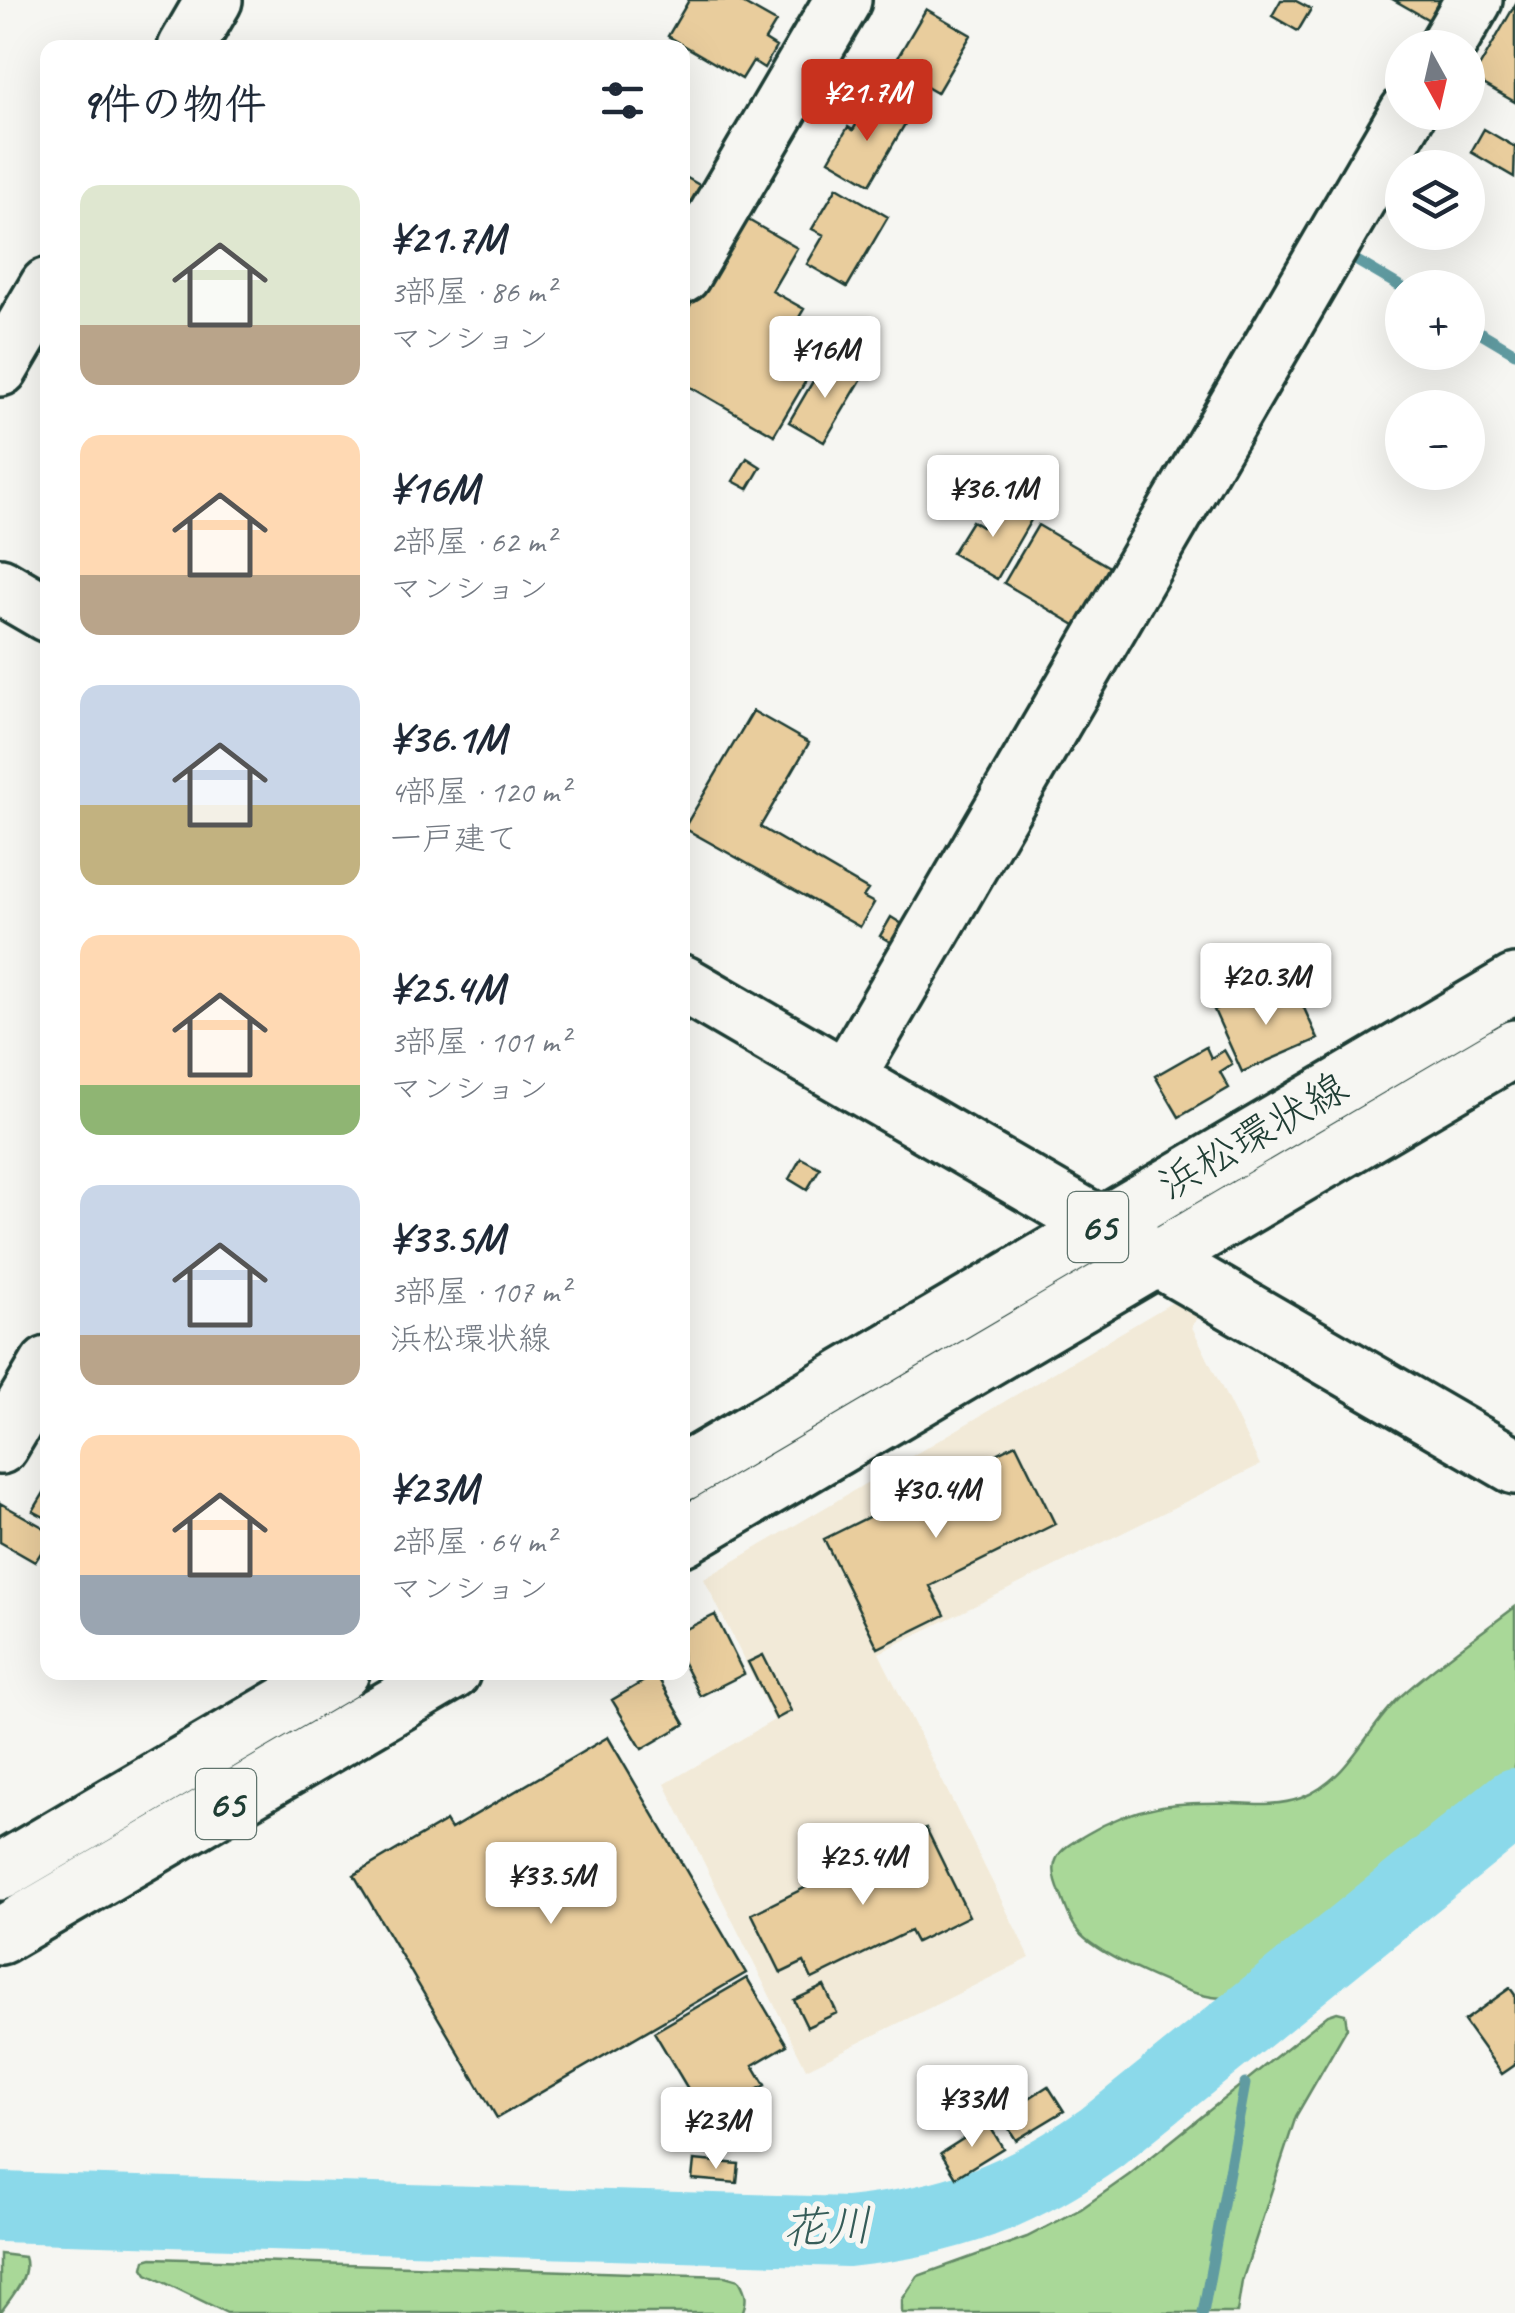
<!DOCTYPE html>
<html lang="ja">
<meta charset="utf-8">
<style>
:root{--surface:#fff;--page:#f6f6f7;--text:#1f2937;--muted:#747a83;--accent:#c8321e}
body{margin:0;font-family:Caveat,"Klee One",sans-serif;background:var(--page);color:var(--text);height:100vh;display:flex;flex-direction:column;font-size:38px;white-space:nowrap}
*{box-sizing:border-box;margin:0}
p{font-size:32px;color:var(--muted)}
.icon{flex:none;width:55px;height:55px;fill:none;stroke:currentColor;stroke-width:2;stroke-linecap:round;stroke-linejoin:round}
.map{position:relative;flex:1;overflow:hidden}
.sheet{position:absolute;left:40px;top:40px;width:650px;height:1640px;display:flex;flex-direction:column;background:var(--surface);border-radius:20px;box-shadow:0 10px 40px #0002}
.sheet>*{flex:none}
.needle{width:65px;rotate:172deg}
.controls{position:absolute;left:1385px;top:30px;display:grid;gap:20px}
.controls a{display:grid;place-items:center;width:100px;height:100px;border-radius:50%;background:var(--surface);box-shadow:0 10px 40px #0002;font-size:50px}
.price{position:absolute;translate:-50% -85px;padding:0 22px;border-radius:10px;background:#fff;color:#222;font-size:32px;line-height:65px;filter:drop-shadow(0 2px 5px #0008)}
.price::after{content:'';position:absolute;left:50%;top:60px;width:30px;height:22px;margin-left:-15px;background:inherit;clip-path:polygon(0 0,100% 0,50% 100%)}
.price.selected{background:var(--accent);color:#fff}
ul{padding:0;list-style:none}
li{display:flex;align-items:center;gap:30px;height:250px;padding:0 40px}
li span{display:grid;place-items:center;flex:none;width:280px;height:200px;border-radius:20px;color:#555}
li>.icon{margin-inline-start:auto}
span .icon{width:120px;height:120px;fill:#fffc;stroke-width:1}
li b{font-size:42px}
h2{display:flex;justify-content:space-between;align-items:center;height:120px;padding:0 40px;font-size:42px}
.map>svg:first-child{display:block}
</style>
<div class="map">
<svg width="1515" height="2313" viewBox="0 0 1515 2313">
<rect width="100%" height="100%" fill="#f6f6f2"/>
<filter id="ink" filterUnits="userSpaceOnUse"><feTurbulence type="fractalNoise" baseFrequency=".01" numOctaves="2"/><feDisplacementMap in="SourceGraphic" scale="20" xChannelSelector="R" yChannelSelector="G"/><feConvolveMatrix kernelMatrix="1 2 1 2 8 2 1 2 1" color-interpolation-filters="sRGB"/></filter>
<g filter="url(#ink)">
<!-- built -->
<path fill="#f2ead8" d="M1178 1299 1201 1311 1192 1327 1260 1465 879 1653 1030 1958 806 2069 665 1784 774 1720 704 1579Z"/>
<!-- green -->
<path fill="#a9d898" stroke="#648a66" stroke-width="2.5" d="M1515 1607V1777L1255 1987C1241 1994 1228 2000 1212 1997 1181 1992 1103 1957 1081 1935 1071 1924 1066 1908 1061 1895 1056 1884 1051 1869 1057 1858 1062 1847 1077 1840 1087 1834 1137 1804 1176 1802 1233 1803 1255 1804 1280 1806 1301 1798 1349 1780 1365 1730 1401 1696 1436 1664 1477 1636 1515 1607Z
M1337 2012 1345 2014 1347 2028 1296 2116 1242 2281 1237 2313H902V2300L918 2276 1027 2237 1081 2209 1129 2175 1328 2015Z
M0 2254 24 2257C31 2277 11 2297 0 2313Z
M152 2258 725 2276 739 2280C746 2292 748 2300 742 2313H227L147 2274 143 2268 145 2260Z"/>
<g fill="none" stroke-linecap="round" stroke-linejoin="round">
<!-- stream -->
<path stroke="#609ba1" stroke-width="11" d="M1347 255 1403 288
M1468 325 1515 353
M1253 2037 1258 2011
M1203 2313 1245 2084"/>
<!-- river -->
<path stroke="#8bd9ea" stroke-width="70" d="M0 2207 848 2232C951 2221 1017 2197 1101 2138L1515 1803"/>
</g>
<!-- building -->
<path fill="#e9cd9d" stroke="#1f3d34" stroke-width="2.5" d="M689 0H737L776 22 765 40 776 47 764 68 753 61 742 79 668 36Z
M1281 0H1294L1311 9 1298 31 1272 16Z
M1394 0H1452L1438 25Z
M1515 5V102L1473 78Z
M926 9 971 35 937 93 892 67Z
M869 103 905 124 870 184 829 160 848 127 853 130Z
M1484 129 1515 147 1514 177 1471 152Z
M682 175 701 186 682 217Z
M837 187 888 217 847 287 807 264 824 235 812 229Z
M743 217 797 248 772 291 804 309 781 348 814 367 774 435 682 382V319Z
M826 359 861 380 824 442 789 422Z
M747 458 761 467 748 489 733 481Z
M997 501 1031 520 997 579 952 553 972 521 982 527Z
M1038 525 1116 571 1082 629 1004 583Z
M753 711 809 743 760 827 868 890 863 897 874 903 860 927 684 828Z
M891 917 910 929 899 947 880 936Z
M1294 986 1318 1039 1242 1072 1214 1010 1249 995 1253 1005Z
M1206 1047 1211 1058 1224 1050 1232 1064 1220 1072 1229 1088 1179 1117 1155 1076Z
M801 1158 820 1168 807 1190 789 1179Z
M1016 1444 1055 1524 930 1586 945 1615 878 1648 824 1539Z
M48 1486V1519L33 1511Z
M0 1503 48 1530V1542L35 1562 0 1542Z
M715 1615 744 1674 700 1696 682 1661V1631Z
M763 1655 791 1711 776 1719 748 1662Z
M656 1674 685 1724 642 1749 612 1700Z
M608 1737 746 1973 497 2118 354 1875 446 1821 451 1829Z
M926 1828 969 1916 916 1942 910 1931 812 1979 804 1962 781 1973 752 1914Z
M747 1978 787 2045 753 2065 765 2085 718 2112 694 2099 654 2032Z
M824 1986 837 2013 807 2027 794 2000Z
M1510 1988 1515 1995V2065L1502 2074 1464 2021Z
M1048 2086 1064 2111 1016 2140 1001 2116Z
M988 2123 1003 2148 956 2177 941 2153Z
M694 2160 739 2164 737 2183 692 2179Z"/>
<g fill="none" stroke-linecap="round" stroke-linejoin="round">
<!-- minor casing -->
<g stroke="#1f3d34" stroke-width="62">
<path id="minor" d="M186 48 214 0
M1446 48 1474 0
M682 275 843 0
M0 368 48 286
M0 586 48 614
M682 983 1515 1466
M846 1078 1408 112
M0 1446 48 1365"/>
</g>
<!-- major casing -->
<g stroke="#1f3d34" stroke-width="62">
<path id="major" d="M682 1473 1515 983
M682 1538 1515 1048
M0 1872 341 1672
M0 1936 452 1672"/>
</g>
<!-- minor -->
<use href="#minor" stroke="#f6f6f2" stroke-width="55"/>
<!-- major -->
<use href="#major" stroke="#f6f6f2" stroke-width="55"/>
</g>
</g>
<g text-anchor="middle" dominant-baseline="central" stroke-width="10" stroke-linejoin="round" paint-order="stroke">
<!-- shield labels -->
<g fill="#f6f6f2" stroke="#60746d" stroke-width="2.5">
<rect x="1068" y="1192" width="60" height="70" rx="8"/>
<rect x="196" y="1769" width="60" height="70" rx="8"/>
</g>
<g font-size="40" font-weight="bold" fill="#1f3d34">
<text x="1098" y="1227">65</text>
<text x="226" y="1804">65</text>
</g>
<!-- street labels -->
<g font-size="42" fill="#1f3d34" stroke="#f6f6f2">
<text transform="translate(1253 1136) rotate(-30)">浜松環状線</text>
</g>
<!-- water labels -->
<g font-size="45" font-style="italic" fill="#355c58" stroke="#f6f6f2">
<text transform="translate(827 2227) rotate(-2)">花川</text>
</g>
</g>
</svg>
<div class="controls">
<a><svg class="needle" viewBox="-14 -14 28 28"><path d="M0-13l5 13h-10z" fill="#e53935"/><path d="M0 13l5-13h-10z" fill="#747a83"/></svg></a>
<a><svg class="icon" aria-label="layers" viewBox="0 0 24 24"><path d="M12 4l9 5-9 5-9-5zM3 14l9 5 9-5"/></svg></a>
<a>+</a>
<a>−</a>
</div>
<b class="price selected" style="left:867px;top:144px">¥21.7M</b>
<b class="price" style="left:825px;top:401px">¥16M</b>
<b class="price" style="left:993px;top:540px">¥36.1M</b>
<b class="price" style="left:1266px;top:1028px">¥20.3M</b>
<b class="price" style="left:936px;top:1541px">¥30.4M</b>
<b class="price" style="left:863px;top:1908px">¥25.4M</b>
<b class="price" style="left:551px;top:1927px">¥33.5M</b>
<b class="price" style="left:972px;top:2150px">¥33M</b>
<b class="price" style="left:716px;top:2172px">¥23M</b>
<section class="sheet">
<h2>9件の物件<svg class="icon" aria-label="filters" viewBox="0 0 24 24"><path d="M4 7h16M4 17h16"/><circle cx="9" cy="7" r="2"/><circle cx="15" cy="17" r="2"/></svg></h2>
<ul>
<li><span style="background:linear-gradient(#dfe7d0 70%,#b9a48a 0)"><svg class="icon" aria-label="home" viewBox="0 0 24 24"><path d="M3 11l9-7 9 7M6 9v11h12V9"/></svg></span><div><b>¥21.7M</b><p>3部屋 · 86 m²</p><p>マンション</p></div></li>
<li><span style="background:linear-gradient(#ffd9b3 70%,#b9a48a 0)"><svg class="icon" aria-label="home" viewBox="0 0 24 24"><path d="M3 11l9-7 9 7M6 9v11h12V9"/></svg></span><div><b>¥16M</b><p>2部屋 · 62 m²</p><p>マンション</p></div></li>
<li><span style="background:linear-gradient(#c9d6e8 60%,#c2b280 0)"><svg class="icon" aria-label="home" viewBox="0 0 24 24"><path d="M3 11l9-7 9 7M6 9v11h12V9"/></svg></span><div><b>¥36.1M</b><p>4部屋 · 120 m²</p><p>一戸建て</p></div></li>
<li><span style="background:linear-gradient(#ffd9b3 75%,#8fb573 0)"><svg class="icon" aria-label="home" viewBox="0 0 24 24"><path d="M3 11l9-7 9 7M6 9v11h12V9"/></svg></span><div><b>¥25.4M</b><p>3部屋 · 101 m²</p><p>マンション</p></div></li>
<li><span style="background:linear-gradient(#c9d6e8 75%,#b9a48a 0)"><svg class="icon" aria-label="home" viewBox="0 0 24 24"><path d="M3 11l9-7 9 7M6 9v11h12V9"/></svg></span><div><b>¥33.5M</b><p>3部屋 · 107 m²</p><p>浜松環状線</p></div></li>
<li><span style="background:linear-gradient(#ffd9b3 70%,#9aa5b1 0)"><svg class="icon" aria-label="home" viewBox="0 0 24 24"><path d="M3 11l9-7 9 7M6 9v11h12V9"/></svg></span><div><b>¥23M</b><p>2部屋 · 64 m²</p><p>マンション</p></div></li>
</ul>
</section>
</div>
